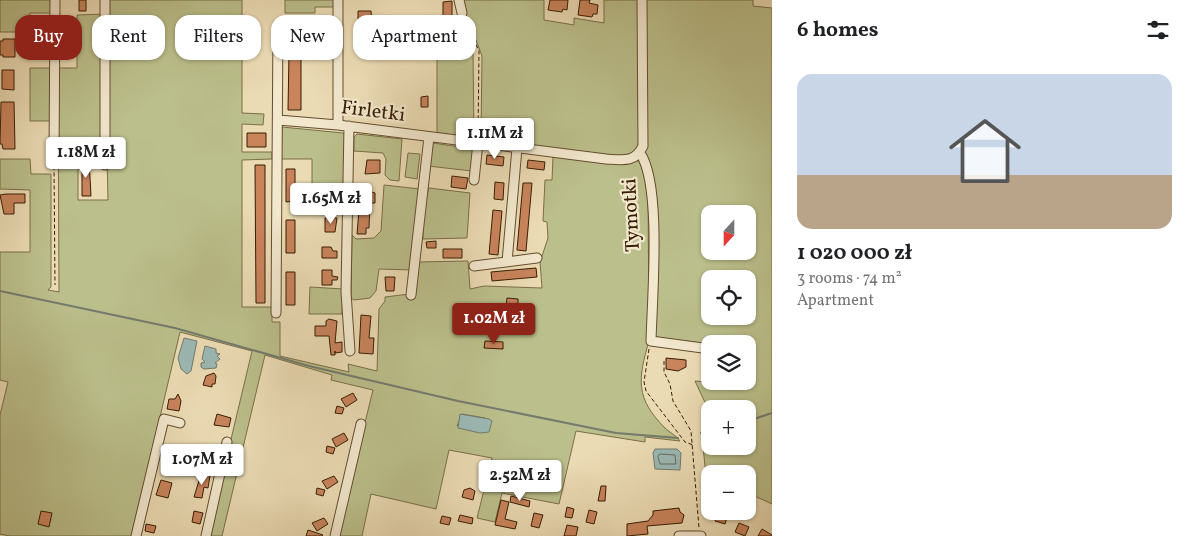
<!DOCTYPE html>
<meta charset="utf-8">
<style>
:root{--surface:#fff;--page:#f6f6f6;--text:#202124;--muted:#757577;--line:#e0e0e0;--accent:#8f2418}
body{margin:0;font-family:Vollkorn,serif;background:var(--page);color:var(--text);height:100vh;display:flex;flex-direction:column;font-size:19px;white-space:nowrap}
*{box-sizing:border-box;margin:0}
p{font-size:16px;color:var(--muted)}
.icon{flex:none;width:28px;height:28px;fill:none;stroke:currentColor;stroke-width:2;stroke-linecap:round;stroke-linejoin:round}
.map{position:relative;flex:1;overflow:hidden}
.details{display:flex;flex-direction:column;background:var(--surface);width:425px}
.details>*{flex:none}
.top-card{position:absolute;left:15px;top:15px;width:475px;height:45px;display:flex;gap:10px}
.needle{width:32px;rotate:201deg}
.buttons{position:absolute;left:701px;top:205px;display:grid;gap:10px}
.buttons a{display:grid;place-items:center;width:55px;height:55px;border-radius:10px;background:var(--surface);box-shadow:0 1px 4px #0004;font-size:25px}
.price{position:absolute;translate:-50% -42px;padding:0 11px;border-radius:5px;background:#fff;color:#222;font-size:16px;line-height:32px;filter:drop-shadow(0 1px 2px #0008)}
.price::after{content:'';position:absolute;left:50%;top:30px;width:15px;height:11px;margin-left:-8px;background:inherit;clip-path:polygon(0 0,100% 0,50% 100%)}
.price.active{background:var(--accent);color:#fff}
ul{padding:0;list-style:none}
li{display:grid;align-content:center;gap:10px;height:265px;padding:0 25px}
li+li{border-top:1px solid var(--line)}
li span{display:grid;place-items:center;height:155px;border-radius:15px;color:#555}
li>.icon{margin-inline-start:auto}
span .icon{width:90px;height:90px;fill:#fffc;stroke-width:1}
li b{font-size:21px}
h2{display:flex;justify-content:space-between;align-items:center;height:60px;padding:0 25px;font-size:21px}
.pill{padding:0 18px;border-radius:15px;background:var(--surface);box-shadow:0 1px 4px #0004;font-size:18px;line-height:45px}
.pill.active{background:var(--accent);color:#fff}
main{display:flex;flex:1;min-height:0}
.map>svg:first-child{display:block}
</style>
<main>
<div class="map">
<svg width="772" height="536" viewBox="0 0 772 536">
<rect width="100%" height="100%" fill="#ebdbb4"/>
<filter id="stains"><feTurbulence type="fractalNoise" baseFrequency=".004" numOctaves="4"/><feColorMatrix values="0 0 0 0 .2 0 0 0 0 .09 0 0 0 0 .02 0 0 0 .5 -.17"/></filter>
<radialGradient id="worn" r=".72"><stop offset=".6" stop-color="#630" stop-opacity="0"/><stop offset="1" stop-color="#630" stop-opacity=".3"/></radialGradient>
<!-- green -->
<path fill="#bbbf8b" stroke="#7a6e47" fill-rule="evenodd" d="M0 0H50L51 13H30V32H0Z
M108 0H242V113L264 114 263 125 242 124V152H272V159L242 160V307H272V322H280V356L349 372 348 364 377 371 379 309 385 301V297L409 294 418 262 468 261 470 289 484 286 542 288 540 262 548 238 547 222 543 221 545 180H552L553 157 638 161 642 164 648 184 649 341C638 379 635 398 665 428 670 433 676 435 680 441L645 437V442L576 431 559 504 502 493 495 522 477 518 492 458 449 450 436 509 371 494 362 536H337L373 390 331 380 332 375 265 355 222 536H208L252 351 180 332 132 536H10L0 534V415L8 382 0 380V252H30V190L0 189V159H30L31 174H51V287L48 290 59 292 58 68H77V15L107 14ZM107 156 108 200H78V157ZM462 414 485 418 457 426Z
M285 0H335V7H315V13H285Z
M463 0H544V20L574 25V18L604 23V0H639L640 139C637 149 634 154 624 158L486 141V138L481 134 482 56 464 9Z
M644 0H753V6L772 8V504L748 493V474H710V478L706 476 702 436 710 434V446H748V409H710V413L695 381 726 384 727 381H748V344H711L654 337 649 166 645 152ZM710 214H748V251H710ZM710 279H748V316H710Z
M437 29H463L473 53 474 137 437 133Z
M30 68H51V121H30Z
M282 127 343 133 346 136 345 185 312 184V159H280Z
M357 134 402 139 399 181 390 180 385 175 386 159 383 153 354 151V137Z
M433 143 473 149 472 171 428 166 430 147Z
M408 153 420 154 417 179 405 177Z
M384 185 420 189 413 270 379 269 376 291 370 298 354 300 351 298 352 235 356 239 374 238 381 231Z
M429 188 470 193 467 238 423 239V207Z
M310 287 343 289 342 314H309Z"/>
<!-- water -->
<path fill="#9bb9b5" stroke="#737b6e" d="M184 338 197 341 191 371 187 374 181 369 178 358Z
M205 346 216 349V353L220 354 217 356 220 359 215 363 217 364 216 368 204 369 201 367V363L205 362 202 359Z
M460 414 489 419 492 421 489 432 480 433 458 428Z
M655 449H677L681 453 680 470 655 469 653 453Z"/>
<g fill="none" stroke-linecap="round" stroke-linejoin="round">
<!-- shore -->
<path stroke="#6a6b5c" stroke-width="1" d="M660 454 675 455 676 464H660L658 457Z"/>
<!-- stream -->
<path stroke="#737b6e" stroke-width="2" d="M0 291 175 328 309 366 458 401 616 433 678 438
M748 421 772 413
M701 433 710 431"/>
</g>
<!-- building -->
<path fill="#c9845c" stroke="#381d03" d="M79 0H86V11H79Z
M550 0H568L567 10 563 9 562 12 548 10Z
M580 0H590L589 3 598 5 597 14H593L592 17 578 15Z
M452 1V19H443V2Z
M358 11H371L372 22 358 23Z
M289 19H301V43L289 42Z
M64 29H72V54H64Z
M33 38H43V50H33Z
M3 39H15V57H3V55H0V41H3Z
M319 41H327L326 44H330V58H319Z
M289 53H301V110H288Z
M2 70H14V90L2 89Z
M428 96V107H421V97Z
M1 102H14L15 149H3L2 144H0Z
M247 133H266V147H247Z
M487 155 504 157 503 166 486 164Z
M82 160H89L91 196H82Z
M367 160H380V173L365 174Z
M528 160 545 162 544 170 527 168Z
M255 165H265V303H256Z
M286 169H295V201L286 202Z
M452 176 468 178 466 189 451 187Z
M495 182 504 183 503 200 494 199Z
M523 183H532L526 251 517 250Z
M325 188 335 189 334 193H338V202H334V206H325V203H323Z
M369 191 375 193V203H370L369 228H366V234H357L360 199H363L364 193Z
M6 194H25V203H14V214H4L0 195Z
M493 210 502 211 498 255 489 254Z
M325 218H337L335 232H325Z
M286 220H295V253H286Z
M436 241V248H427L426 242Z
M322 247H331L333 251H337V258H322Z
M443 249H462V258H443Z
M536 268 537 277 492 281 491 272Z
M322 270H332V276L338 277 337 280H332V285H322Z
M286 272H295V305H286Z
M385 277H395L394 291H386Z
M507 298 518 299V307H506Z
M361 315 371 316 369 338H374L373 354 359 353Z
M329 319 337 321 335 343 342 342V352L335 353V351V355H331L329 336H315V326H326V321Z
M485 341 503 342V349L484 348Z
M666 358 686 360V367L678 371 666 369Z
M214 373 216 376 215 384H212V387L203 385 206 376Z
M353 393 357 400 346 407 341 399Z
M178 394 181 401 179 411 167 409 169 399H175Z
M337 406 344 408 342 414 335 413Z
M217 414 231 418 229 427 214 425Z
M344 433 348 440 336 447 332 439Z
M327 446 335 448 333 454 326 452Z
M169 448 178 450 175 463 166 461Z
M201 474 210 476 208 488 204 487 202 498 194 497Z
M334 476 338 482 327 489 322 481Z
M161 480 172 483 168 498 156 495Z
M601 486H606L605 501H598Z
M317 488 325 490 323 496 316 494Z
M470 488 475 491 473 500 462 497 464 490Z
M511 496 530 501 529 507 510 502Z
M501 500 509 502 505 519 517 522 515 529 495 525Z
M567 507 574 509 572 518 565 517Z
M679 508 680 512 684 515 682 523 647 526 648 534 627 536V524L648 521 653 515V511Z
M589 510 597 512 594 524 586 522Z
M41 511 52 513 49 527 38 524Z
M194 511 203 513 200 524 192 522Z
M718 511 728 514 725 524 715 521Z
M534 513 543 515 539 528 531 526Z
M460 515 473 518 472 524 458 521Z
M442 516 451 518 449 525 440 523Z
M324 518 328 524 317 531 312 523Z
M739 523 749 527 745 536 735 532Z
M146 524 156 526 154 533 145 531Z
M567 525 578 527 576 536H564Z
M762 529 772 535V536H758Z
M308 530 323 535 322 536H306Z"/>
<g fill="none" stroke-linecap="round" stroke-linejoin="round">
<!-- minor casing -->
<g stroke="#654c2f" stroke-width="11">
<path id="minor" d="M105 0V165
M338 0V125
M459 0 462 13
M278 120 338 125 606 159C623 160 635 163 643 146L642 0
M349 126 346 292 350 351
M640 153C662 184 652 300 651 341L710 349
M54 159 55 0
M474 180 478 143
M507 262 517 148
M474 266 537 258
M411 295 429 137
M276 313 278 25
M136 536 164 419 180 423
M206 536 227 442
M335 536 361 424
M679 536H701"/>
</g>
<!-- path -->
<path stroke="#381d03" stroke-width="1" stroke-dasharray="4 2.5" stroke-linecap="butt" d="M465 21 479 51 478 134
M54 166 55 285
M649 349 644 382 646 391 685 442 693 445
M664 361V372L670 384 673 401 691 431 699 528"/>
<!-- minor -->
<use href="#minor" stroke="#f2e8ce" stroke-width="9"/>
</g>
<g text-anchor="middle" dominant-baseline="central" stroke-width="4.5" stroke-linejoin="round" paint-order="stroke">
<!-- street labels -->
<g font-size="20" fill="#381d03" stroke="#f2e8ce">
<text transform="translate(373 112) rotate(7)">Firletki</text>
<text transform="translate(632 215) rotate(-93)">Tymotki</text>
</g>
</g>
<rect width="100%" height="100%" filter="url(#stains)"/>
<rect width="100%" height="100%" fill="url(#worn)"/>
</svg>
<div class="buttons">
<a><svg class="needle" viewBox="-14 -14 28 28"><path d="M0-13l5 13h-10z" fill="#e53935"/><path d="M0 13l5-13h-10z" fill="#757577"/></svg></a>
<a><svg class="icon" aria-label="locate" viewBox="0 0 24 24"><circle cx="12" cy="12" r="6"/><path d="M12 2v4M12 18v4M2 12h4M18 12h4"/></svg></a>
<a><svg class="icon" aria-label="layers" viewBox="0 0 24 24"><path d="M12 4l9 5-9 5-9-5zM3 14l9 5 9-5"/></svg></a>
<a>+</a>
<a>−</a>
</div>
<b class="price" style="left:495px;top:160px">1.11M zł</b>
<b class="price" style="left:86px;top:179px">1.18M zł</b>
<b class="price" style="left:331px;top:225px">1.65M zł</b>
<b class="price active" style="left:494px;top:345px">1.02M zł</b>
<b class="price" style="left:202px;top:486px">1.07M zł</b>
<b class="price" style="left:520px;top:502px">2.52M zł</b>
<div class="top-card">
<a class="pill active">Buy</a>
<a class="pill">Rent</a>
<a class="pill">Filters</a>
<a class="pill">New</a>
<a class="pill">Apartment</a>
</div>
</div>
<section class="details">
<h2>6 homes<svg class="icon" aria-label="filters" viewBox="0 0 24 24"><path d="M4 7h16M4 17h16"/><circle cx="9" cy="7" r="2"/><circle cx="15" cy="17" r="2"/></svg></h2>
<ul>
<li><span style="background:linear-gradient(#c9d6e8 65%,#b9a48a 0)"><svg class="icon" aria-label="home" viewBox="0 0 24 24"><path d="M3 11l9-7 9 7M6 9v11h12V9"/></svg></span><div><b>1 020 000 zł</b><p>3 rooms · 74 m²</p><p>Apartment</p></div></li>
</ul>
</section>
</main>
